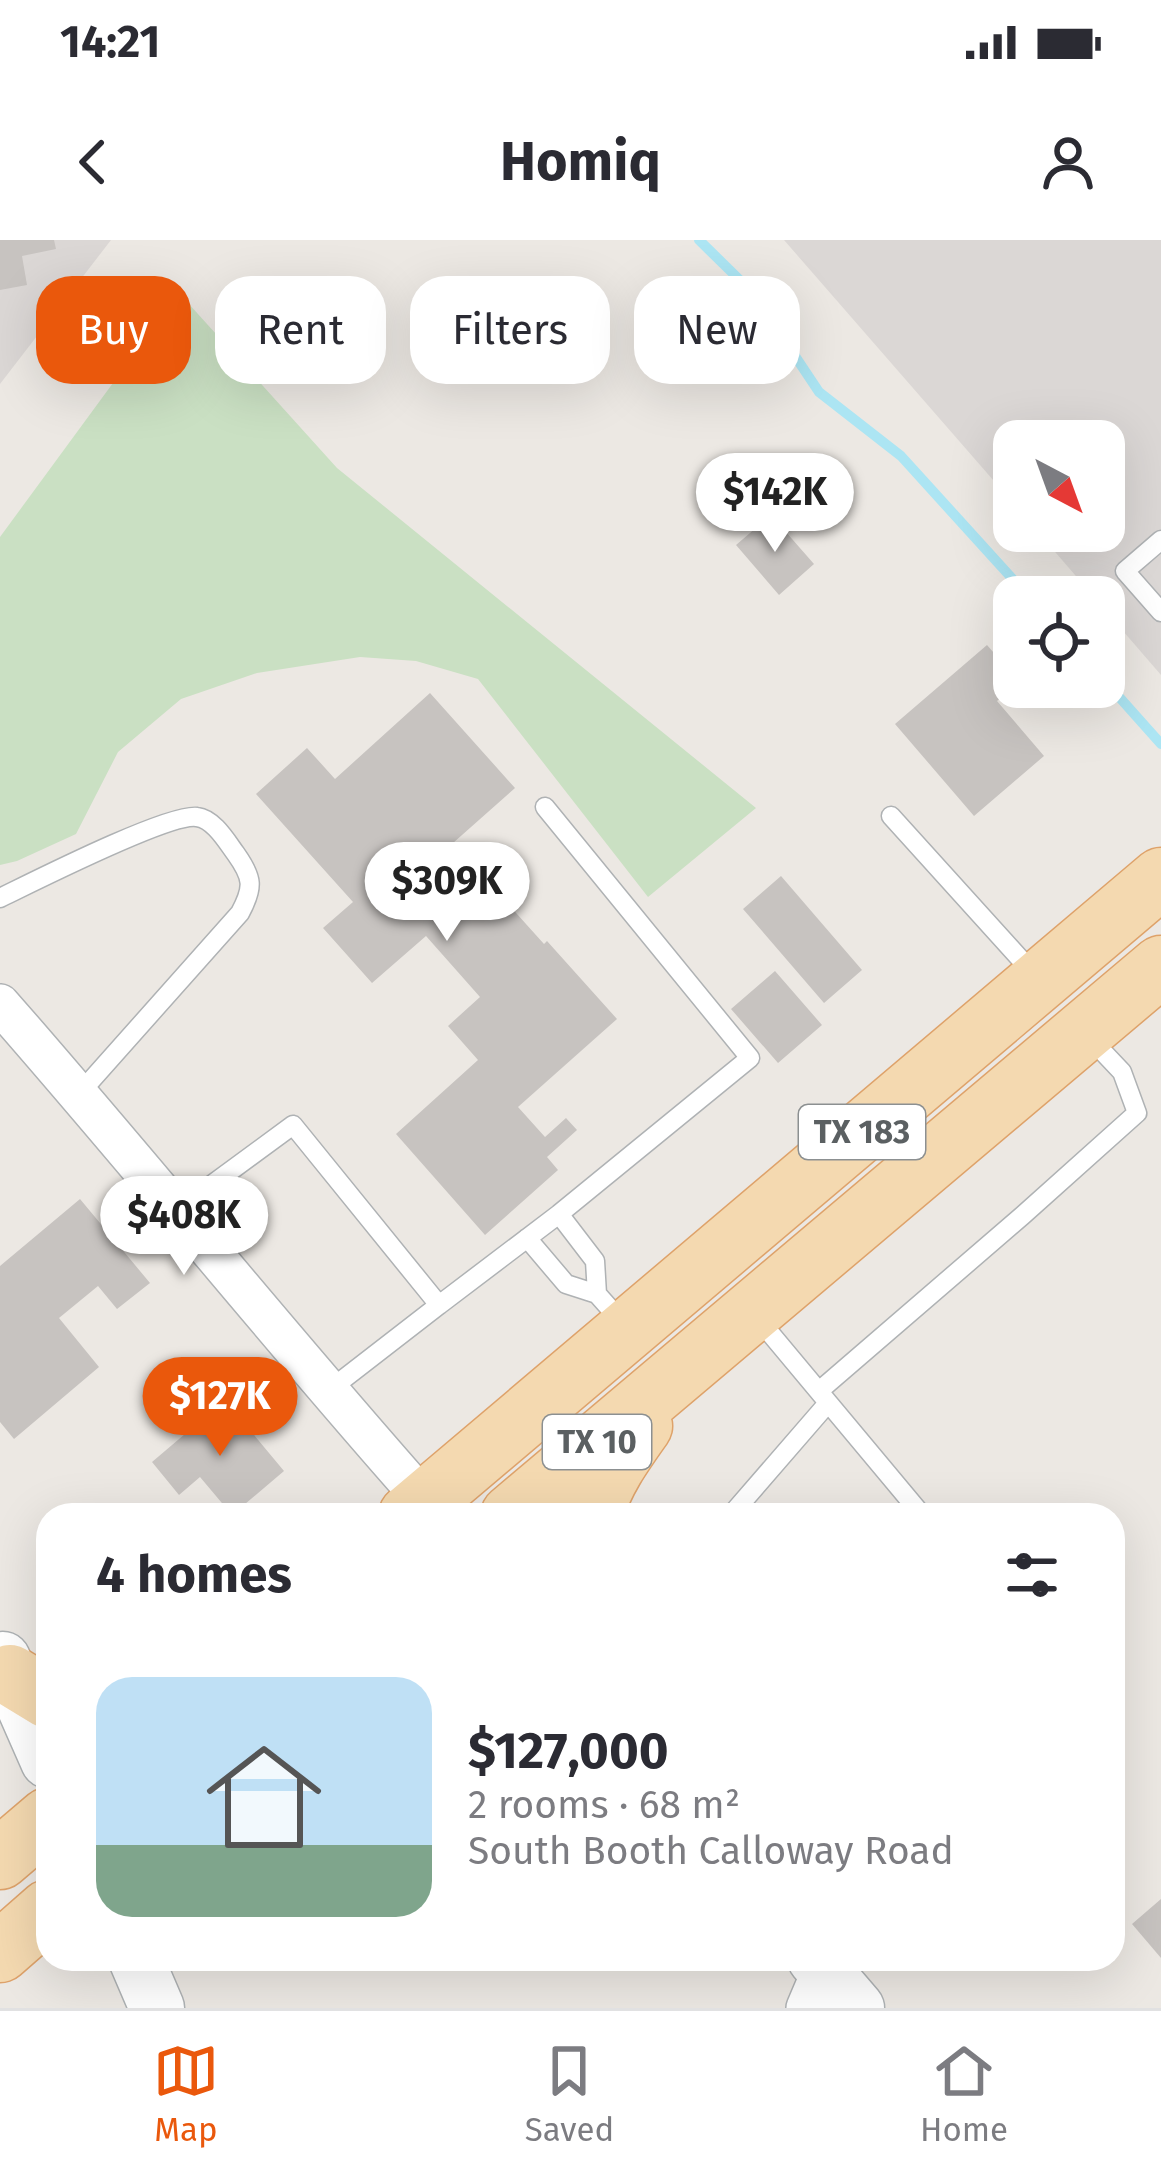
<!DOCTYPE html>
<meta charset="utf-8">
<style>
:root{--surface:#fff;--page:#f2f2f3;--text:#2b2b33;--muted:#7c7c81;--line:#e1e1e2;--accent:#ea580c}
body{margin:0;font-family:"Fira Sans",sans-serif;background:var(--page);color:var(--text);height:100vh;display:flex;flex-direction:column;font-size:45px;white-space:nowrap}
*{box-sizing:border-box;margin:0}
p{font-size:39px;color:var(--muted)}
.icon{flex:none;width:66px;height:66px;fill:none;stroke:currentColor;stroke-width:2;stroke-linecap:round;stroke-linejoin:round}
.map{position:relative;flex:1;overflow:hidden}
.drawer{position:absolute;left:36px;top:1263px;width:1089px;height:468px;display:flex;flex-direction:column;background:var(--surface);border-radius:36px;box-shadow:0 12px 48px #0002}
.drawer>*{flex:none}
.top-card{position:absolute;left:36px;top:36px;width:1089px;height:108px;display:flex;gap:24px}
.needle{width:78px;rotate:139deg}
.fabs{position:absolute;left:993px;top:180px;display:grid;gap:24px}
.fabs a{display:grid;place-items:center;width:132px;height:132px;border-radius:24px;background:var(--surface);box-shadow:0 12px 48px #0002;font-size:60px}
.price{position:absolute;translate:-50% -102px;padding:0 27px;border-radius:42px;background:#fff;color:#222;font-size:39px;line-height:78px;filter:drop-shadow(0 3px 6px #0008)}
.price::after{content:'';position:absolute;left:50%;top:72px;width:36px;height:27px;margin-left:-18px;background:inherit;clip-path:polygon(0 0,100% 0,50% 100%)}
.price.current{background:var(--accent);color:#fff}
ul{padding:0;list-style:none}
li{display:flex;align-items:center;gap:36px;height:300px;padding:0 60px}
li span{display:grid;place-items:center;flex:none;width:336px;height:240px;border-radius:36px;color:#555}
li>.icon{margin-inline-start:auto}
span .icon{width:144px;height:144px;fill:#fffc;stroke-width:1}
li b{font-size:51px}
h2{display:flex;justify-content:space-between;align-items:center;height:144px;padding:0 60px;font-size:51px}
.chip{padding:0 42px;border-radius:36px;background:var(--surface);box-shadow:0 12px 48px #0002;font-size:42px;line-height:108px}
.chip.current{background:var(--accent);color:#fff}
.status{display:flex;justify-content:space-between;align-items:center;height:84px;padding:0 60px;background:var(--surface);direction:ltr}
.status svg{height:33px;fill:currentColor}
header{display:flex;justify-content:space-between;align-items:center;height:156px;padding:0 60px;background:var(--surface);font-size:54px;font-weight:700}
.dock{display:flex;justify-content:space-around;align-items:center;height:168px;border-top:3px solid var(--line);background:var(--surface);font-size:33px;color:var(--muted)}
.dock a{display:grid;justify-items:center;gap:6px}
.dock .current{color:var(--accent)}
.map>svg:first-child{display:block}
</style>
<div class="status"><b>14:21</b><svg viewBox="0 0 49 12"><path d="M0 12V9h3v3zM5 12V6h3v6zM10 12V3h3v9zM15 12V0h3v12zM26 1h20v11H26zM47 4h2v5h-2z"/></svg></div>
<header><svg class="icon" aria-label="back" viewBox="0 0 24 24"><path d="M15 5l-7 7 7 7"/></svg>Homiq<svg class="icon" aria-label="person" viewBox="0 0 24 24"><circle cx="12" cy="8" r="4"/><path d="M4 21q1-7 8-7t8 7"/></svg></header>
<div class="map">
<svg width="1161" height="1768" viewBox="0 0 1161 1768">
<rect width="100%" height="100%" fill="#ece8e3"/>
<!-- industrial -->
<path fill="#dbd7d5" d="M0 0H111L0 144Z
M784 0H1161V435L1104 369V357H1094L1037 291H1104V201H1014V264Z"/>
<!-- green -->
<path fill="#cae0c3" d="M179 53 337 228 756 568 648 657 478 439 416 421 360 417 257 433 181 459 118 512 76 594 17 621 0 625V297Z"/>
<g fill="none" stroke-linecap="round" stroke-linejoin="round">
<!-- stream -->
<path stroke="#ace5f3" stroke-width="10" d="M699 0 753 53 819 152 901 216 1029 357
M1104 440 1161 504"/>
</g>
<!-- building -->
<path fill="#c7c3c0" d="M0 0H54L56 9 22 16 27 45 0 50Z
M771 275 814 324 779 355 736 305Z
M987 405 1014 436V446L997 461 1044 516 974 576 895 484Z
M430 453 515 548 453 603 544 704 547 701 617 779 518 867 545 897 566 878 577 890 547 917 558 930 485 995 396 894 478 820 448 786 480 757 426 696 372 743 323 688 353 662 256 554 307 508 335 539Z
M781 636 862 730 824 763 743 669Z
M775 731 822 785 778 823 731 769Z
M80 959 150 1043 117 1069 98 1046 59 1078 99 1127 14 1199 0 1182V1026Z
M225 1160 284 1231 232 1275 200 1237 179 1255 152 1222Z
M1161 1659V1718L1132 1684Z"/>
<g fill="none" stroke-linecap="round" stroke-linejoin="round">
<!-- lane casing -->
<g stroke="#afb2b4" stroke-width="21">
<path id="lane" d="M1161 300 1125 331 1161 372
M891 576 1033 733
M0 658C33 642 169 573 197 577 214 579 227 602 236 614 253 638 254 647 240 673L79 854
M176 971 293 885 439 1065 328 1151
M559 974 595 1021 597 1054
M527 998 566 1044 597 1054 621 1081
M439 1065 559 974 750 818 545 567
M755 1075 922 1275
M819 1151 1022 976 1137 873 1122 832 1087 795
M731 1275 828 1163"/>
</g>
<!-- street casing -->
<g stroke="#afb2b4" stroke-width="42">
<path id="street" d="M0 764C144 928 280 1098 425 1261
M806 1768 823 1728"/>
</g>
<!-- secondary casing -->
<g stroke="#aeb2b4" stroke-width="57">
<path id="secondary" d="M3 1419 48 1521
M136 1719 157 1768
M815 1719 857 1768"/>
</g>
<!-- primary casing -->
<g stroke="#dea26a" stroke-width="63">
<path id="primary" d="M409 1275 1161 638
M511 1275 1161 726
M593 1275C602 1242 622 1214 642 1186
M10 1435 48 1458
M0 1619 48 1578
M0 1712 48 1670"/>
</g>
<!-- lane -->
<use href="#lane" stroke="#fff" stroke-width="18"/>
<!-- street -->
<use href="#street" stroke="#fff" stroke-width="39"/>
<!-- secondary -->
<use href="#secondary" stroke="#fff" stroke-width="54"/>
<!-- primary -->
<use href="#primary" stroke="#f4d9b0" stroke-width="60"/>
</g>
<g text-anchor="middle" dominant-baseline="central" stroke-width="10" stroke-linejoin="round" paint-order="stroke">
<!-- shield labels -->
<g fill="#fff" stroke="#8c9091" stroke-width="3">
<rect x="799" y="865" width="126" height="54" rx="9"/>
<rect x="543" y="1175" width="108" height="54" rx="9"/>
</g>
<g font-size="33" font-weight="bold" fill="#5b6062">
<text x="862" y="892">TX 183</text>
<text x="597" y="1202">TX 10</text>
</g>
</g>
</svg>
<div class="fabs">
<a><svg class="needle" viewBox="-14 -14 28 28"><path d="M0-13l5 13h-10z" fill="#e53935"/><path d="M0 13l5-13h-10z" fill="#7c7c81"/></svg></a>
<a><svg class="icon" aria-label="locate" viewBox="0 0 24 24"><circle cx="12" cy="12" r="6"/><path d="M12 2v4M12 18v4M2 12h4M18 12h4"/></svg></a>
</div>
<b class="price" style="left:775px;top:315px">$142K</b>
<b class="price" style="left:447px;top:704px">$309K</b>
<b class="price" style="left:184px;top:1038px">$408K</b>
<b class="price current" style="left:220px;top:1219px">$127K</b>
<div class="top-card">
<a class="chip current">Buy</a>
<a class="chip">Rent</a>
<a class="chip">Filters</a>
<a class="chip">New</a>
</div>
<section class="drawer">
<h2>4 homes<svg class="icon" aria-label="filters" viewBox="0 0 24 24"><path d="M4 7h16M4 17h16"/><circle cx="9" cy="7" r="2"/><circle cx="15" cy="17" r="2"/></svg></h2>
<ul>
<li><span style="background:linear-gradient(#bfe0f5 70%,#7fa58c 0)"><svg class="icon" aria-label="home" viewBox="0 0 24 24"><path d="M3 11l9-7 9 7M6 9v11h12V9"/></svg></span><div><b>$127,000</b><p>2 rooms · 68 m²</p><p>South Booth Calloway Road</p></div></li>
</ul>
</section>
</div>
<nav class="dock">
<a class="current"><svg class="icon" aria-label="map" viewBox="0 0 24 24"><path d="M3 6l6-2 6 2 6-2v14l-6 2-6-2-6 2zM9 4v14M15 6v14"/></svg>Map</a>
<a><svg class="icon" aria-label="saved" viewBox="0 0 24 24"><path d="M7 4h10v16l-5-4-5 4z"/></svg>Saved</a>
<a><svg class="icon" aria-label="home" viewBox="0 0 24 24"><path d="M3 11l9-7 9 7M6 9v11h12V9"/></svg>Home</a>
</nav>
